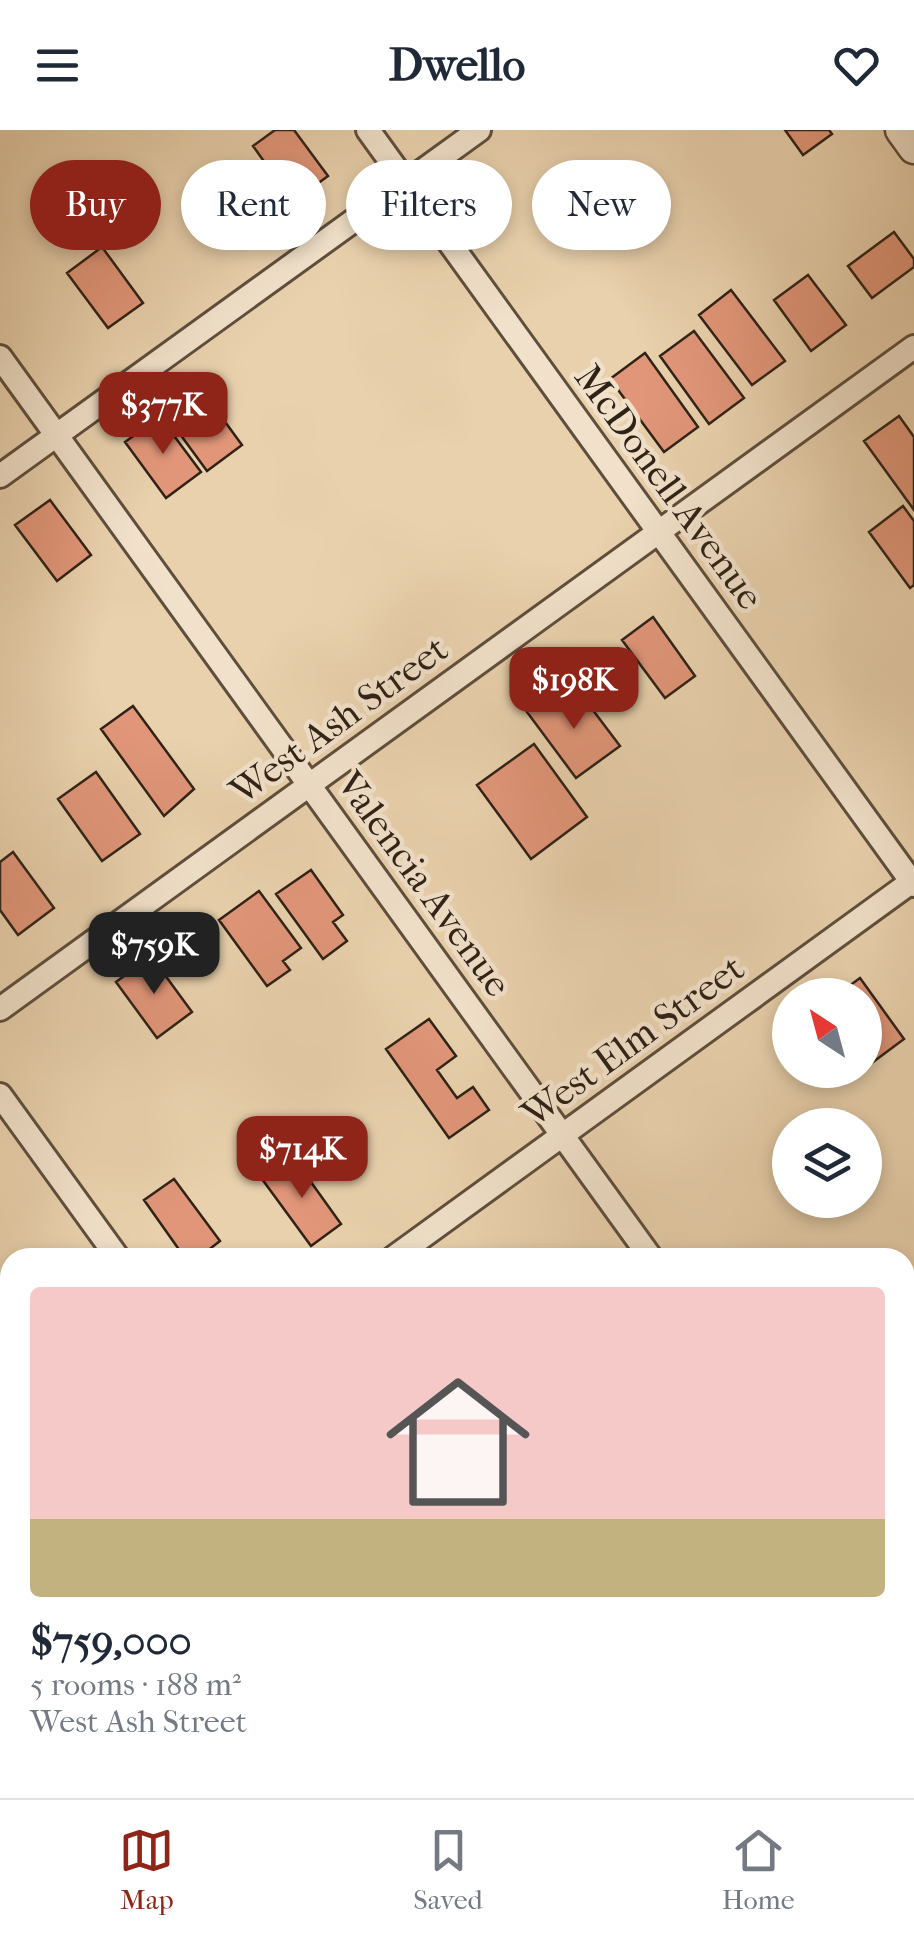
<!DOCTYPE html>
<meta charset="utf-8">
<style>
:root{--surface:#fff;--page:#f6f6f7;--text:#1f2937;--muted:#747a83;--line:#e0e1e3;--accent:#8f2418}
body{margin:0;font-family:"IM FELL French Canon",serif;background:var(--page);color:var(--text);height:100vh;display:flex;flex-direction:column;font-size:38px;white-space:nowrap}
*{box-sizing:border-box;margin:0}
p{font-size:32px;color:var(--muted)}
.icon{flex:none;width:55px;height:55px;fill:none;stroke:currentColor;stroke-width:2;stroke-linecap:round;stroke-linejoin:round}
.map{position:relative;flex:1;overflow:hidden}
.sheet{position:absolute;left:0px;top:1118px;width:915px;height:552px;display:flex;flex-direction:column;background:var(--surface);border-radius:30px 30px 0 0;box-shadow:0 5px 15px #0003}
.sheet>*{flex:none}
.top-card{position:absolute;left:30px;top:30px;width:855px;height:90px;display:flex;gap:20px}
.needle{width:65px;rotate:324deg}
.tools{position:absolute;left:772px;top:848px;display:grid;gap:20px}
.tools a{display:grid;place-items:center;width:110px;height:110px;border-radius:50%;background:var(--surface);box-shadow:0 5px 15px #0003;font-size:50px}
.price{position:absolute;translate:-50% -85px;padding:0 22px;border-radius:20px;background:var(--accent);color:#fff;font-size:32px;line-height:65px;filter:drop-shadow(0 2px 5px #0008)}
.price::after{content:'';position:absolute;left:50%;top:60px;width:30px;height:22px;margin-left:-15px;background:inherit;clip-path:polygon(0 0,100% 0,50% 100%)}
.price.on{background:#222;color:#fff}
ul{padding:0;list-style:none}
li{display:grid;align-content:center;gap:20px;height:530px;padding:0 30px}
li+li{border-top:2px solid var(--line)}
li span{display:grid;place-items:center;height:310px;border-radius:10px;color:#555}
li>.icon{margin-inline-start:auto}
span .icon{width:180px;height:180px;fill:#fffc;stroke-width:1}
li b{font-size:42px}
.chip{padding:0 35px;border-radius:45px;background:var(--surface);box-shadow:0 5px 15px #0003;font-size:35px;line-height:90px}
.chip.on{background:var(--accent);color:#fff}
header{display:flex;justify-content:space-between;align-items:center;height:130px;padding:0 30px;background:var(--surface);font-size:45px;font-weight:700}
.tabs{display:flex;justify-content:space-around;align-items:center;height:140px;border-top:2px solid var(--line);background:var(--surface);font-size:28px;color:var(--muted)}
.tabs a{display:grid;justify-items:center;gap:5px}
.tabs .on{color:var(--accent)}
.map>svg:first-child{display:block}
</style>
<header><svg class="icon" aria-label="menu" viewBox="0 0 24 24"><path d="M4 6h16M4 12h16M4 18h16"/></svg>Dwello<svg class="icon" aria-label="heart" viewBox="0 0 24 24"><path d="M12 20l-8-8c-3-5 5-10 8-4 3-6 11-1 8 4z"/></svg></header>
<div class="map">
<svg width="914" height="1668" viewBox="0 0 914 1668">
<defs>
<pattern id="grass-dots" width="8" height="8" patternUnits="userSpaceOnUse" patternTransform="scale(2.5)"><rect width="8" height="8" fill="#bdb985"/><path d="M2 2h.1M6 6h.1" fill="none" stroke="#9a966c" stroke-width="1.8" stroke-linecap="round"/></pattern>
</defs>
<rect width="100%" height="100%" fill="#e9d1ad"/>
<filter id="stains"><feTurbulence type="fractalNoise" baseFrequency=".002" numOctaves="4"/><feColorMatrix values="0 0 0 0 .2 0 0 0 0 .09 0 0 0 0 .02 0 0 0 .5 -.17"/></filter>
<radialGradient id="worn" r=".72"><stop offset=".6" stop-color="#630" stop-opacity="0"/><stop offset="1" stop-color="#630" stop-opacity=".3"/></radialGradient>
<!-- grass -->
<path fill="url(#grass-dots)" stroke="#766e4e" stroke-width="2.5" d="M914 1323V1668H550L544 1660H905V1329Z"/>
<!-- building -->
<path fill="#e19679" stroke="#2f2216" stroke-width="2.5" d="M275 0H294L328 46 275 85 249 50 268 37 253 16Z
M785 0H829L832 4 803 25Z
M894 102 914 129V137L872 168 848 136Z
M102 117 143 173 108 198 67 143Z
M808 145 846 195 811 221 774 170Z
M731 160 785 231 752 255 699 185Z
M694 201 744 268 709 294 660 226Z
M645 223 698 297 664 322 610 249Z
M201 259 242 315 207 341 166 285Z
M899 286 914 307V380L864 311Z
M160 287 201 342 166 368 125 312Z
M50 370 91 425 57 451 15 395Z
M903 376 914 391V455L910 458 869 402Z
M653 487 695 546 665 568 622 510Z
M577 559 620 616 576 648 527 582 546 567 553 577Z
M133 576 194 659 164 686 101 599Z
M534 614 587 687 531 729 477 655Z
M96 642 140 704 102 731 58 669Z
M13 722 54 778 18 805 0 780V732Z
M311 740 343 785 333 792 347 811 323 829 276 764Z
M259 761 301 818 283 831 290 840 267 856 219 790Z
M151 826 192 882 157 908 116 852Z
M860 848 904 909 865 938V865H837Z
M429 889 456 926 437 940 457 968 473 957 489 980 449 1008 386 919Z
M293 1027 341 1094 311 1116 262 1049Z
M174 1049 220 1111 198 1128H185L144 1070Z"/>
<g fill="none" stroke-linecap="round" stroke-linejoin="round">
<!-- service casing -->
<g stroke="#5e4e3c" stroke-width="16">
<path id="service" d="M905 1389 914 1383"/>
</g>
<!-- minor casing -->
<g stroke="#5e4e3c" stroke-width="28">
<path id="minor" d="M368 0 914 755
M0 227 651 1128
M0 346 479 0
M0 879 914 217
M0 965 118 1128
M393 1128 914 750
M905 1291 914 1285
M0 1412 10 1405
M503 1660 509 1668
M384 1668 395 1660"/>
</g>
<!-- tertiary casing -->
<g stroke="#5e4e3c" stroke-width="35">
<path id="tertiary" d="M901 0 914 18"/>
</g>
<!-- path -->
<path stroke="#2f2216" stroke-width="5" stroke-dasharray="2.5 5" stroke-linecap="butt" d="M905 1462 914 1455
M905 1647 914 1641
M637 1660 643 1668
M877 1668 885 1660"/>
<!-- service -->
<use href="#service" stroke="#f1e1ca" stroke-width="11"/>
<!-- minor -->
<use href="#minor" stroke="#f1e1ca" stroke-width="22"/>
<!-- tertiary -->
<use href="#tertiary" stroke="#f1e1ca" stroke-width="30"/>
</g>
<g text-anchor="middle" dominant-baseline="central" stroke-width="9" stroke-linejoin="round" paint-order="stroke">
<!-- street labels -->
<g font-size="38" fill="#2f2216" stroke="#f1e1ca">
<text transform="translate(669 357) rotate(54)">McDonell Avenue</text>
<text transform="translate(339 590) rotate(-36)">West Ash Street</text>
<text transform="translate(424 754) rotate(54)">Valencia Avenue</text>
<text transform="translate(633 911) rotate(-36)">West Elm Street</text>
</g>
</g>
<rect width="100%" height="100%" filter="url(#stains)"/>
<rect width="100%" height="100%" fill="url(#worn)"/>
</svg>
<div class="tools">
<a><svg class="needle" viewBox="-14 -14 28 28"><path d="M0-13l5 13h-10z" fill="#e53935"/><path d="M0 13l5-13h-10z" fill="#747a83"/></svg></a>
<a><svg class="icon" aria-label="layers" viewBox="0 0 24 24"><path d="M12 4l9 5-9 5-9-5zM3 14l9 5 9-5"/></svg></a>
</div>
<b class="price" style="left:163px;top:327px">$377K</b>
<b class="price" style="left:574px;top:602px">$198K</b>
<b class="price on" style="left:154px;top:867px">$759K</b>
<b class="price" style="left:302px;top:1071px">$714K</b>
<div class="top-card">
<a class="chip on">Buy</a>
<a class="chip">Rent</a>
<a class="chip">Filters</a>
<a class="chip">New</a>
</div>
<section class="sheet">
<ul>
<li><span style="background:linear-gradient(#f6c9c9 75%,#c2b280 0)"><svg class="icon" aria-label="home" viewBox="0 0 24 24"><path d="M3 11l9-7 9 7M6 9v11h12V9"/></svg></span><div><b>$759,000</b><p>5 rooms · 188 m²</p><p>West Ash Street</p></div></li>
</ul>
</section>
</div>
<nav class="tabs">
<a class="on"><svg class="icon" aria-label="map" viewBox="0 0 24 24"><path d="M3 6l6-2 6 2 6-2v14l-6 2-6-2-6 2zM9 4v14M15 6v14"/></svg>Map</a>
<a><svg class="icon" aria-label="saved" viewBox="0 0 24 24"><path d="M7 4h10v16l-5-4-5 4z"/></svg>Saved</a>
<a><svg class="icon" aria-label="home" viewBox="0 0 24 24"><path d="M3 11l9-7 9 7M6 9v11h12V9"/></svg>Home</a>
</nav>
